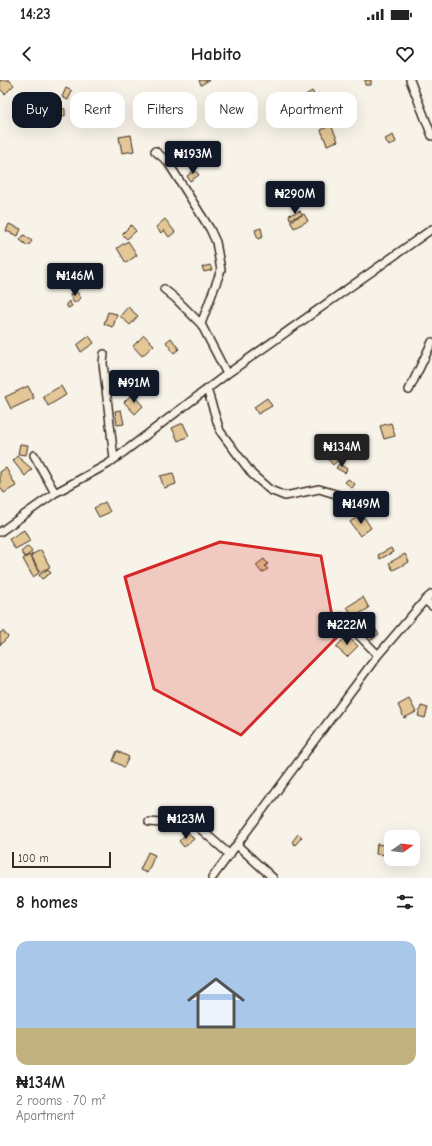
<!DOCTYPE html>
<meta charset="utf-8">
<style>
:root{--surface:#fff;--page:#f2f2f2;--text:#222;--muted:#767676;--line:#e0e0e0;--accent:#111827}
body{margin:0;font-family:"Comic Neue",sans-serif;background:var(--page);color:var(--text);height:100vh;display:flex;flex-direction:column;font-size:15px;white-space:nowrap}
*{box-sizing:border-box;margin:0}
p{font-size:13px;color:var(--muted)}
.icon{flex:none;width:22px;height:22px;fill:none;stroke:currentColor;stroke-width:2;stroke-linecap:round;stroke-linejoin:round}
.map{position:relative;height:798px;overflow:hidden}
.drawer{display:flex;flex-direction:column;background:var(--surface);flex:1}
.drawer>*{flex:none}
.banner{position:absolute;left:12px;top:12px;width:408px;height:36px;display:flex;gap:8px}
.needle{width:26px;rotate:76deg}
.fabs{position:absolute;left:384px;top:750px;display:grid;gap:8px}
.fabs a{display:grid;place-items:center;width:36px;height:36px;border-radius:8px;background:var(--surface);box-shadow:0 4px 16px #0002;font-size:20px}
.scale{position:absolute;left:12px;bottom:10px;width:99px;box-sizing:border-box;padding-left:4px;border:2px solid #3b2a1e;border-top:0;font-size:11px;line-height:14px;white-space:nowrap;color:#3b2a1e;-webkit-text-stroke:3px #f7f3e8;paint-order:stroke}
.price{position:absolute;translate:-50% -34px;padding:0 9px;border-radius:4px;background:var(--accent);color:#fff;font-size:13px;line-height:26px;filter:drop-shadow(0 1px 2px #0008)}
.price::after{content:'';position:absolute;left:50%;top:24px;width:12px;height:9px;margin-left:-6px;background:inherit;clip-path:polygon(0 0,100% 0,50% 100%)}
.price.selected{background:#222;color:#fff}
ul{padding:0;list-style:none}
li{display:grid;align-content:center;gap:8px;height:212px;padding:0 16px}
li+li{border-top:1px solid var(--line)}
li span{display:grid;place-items:center;height:124px;border-radius:12px;color:#555}
li>.icon{margin-inline-start:auto}
span .icon{width:72px;height:72px;fill:#fffc;stroke-width:1}
li b{font-size:17px}
h2{display:flex;justify-content:space-between;align-items:center;height:48px;padding:0 16px;font-size:17px}
.chip{padding:0 14px;border-radius:12px;background:var(--surface);box-shadow:0 4px 16px #0002;font-size:14px;line-height:36px}
.chip.selected{background:var(--accent);color:#fff}
.status{display:flex;justify-content:space-between;align-items:center;height:28px;padding:0 20px;background:var(--surface);direction:ltr}
.status svg{height:11px;fill:currentColor}
header{display:flex;justify-content:space-between;align-items:center;height:52px;padding:0 16px;background:var(--surface);font-size:18px;font-weight:800}
.map>svg:first-child{display:block}
</style>
<div class="status"><b>14:23</b><svg viewBox="0 0 49 12"><path d="M0 12V9h3v3zM5 12V6h3v6zM10 12V3h3v9zM15 12V0h3v12zM26 1h20v11H26zM47 4h2v5h-2z"/></svg></div>
<header><svg class="icon" aria-label="back" viewBox="0 0 24 24"><path d="M15 5l-7 7 7 7"/></svg>Habito<svg class="icon" aria-label="heart" viewBox="0 0 24 24"><path d="M12 20l-8-8c-3-5 5-10 8-4 3-6 11-1 8 4z"/></svg></header>
<div class="map">
<svg width="432" height="798" viewBox="0 0 432 798">
<rect width="100%" height="100%" fill="#f7f3e8"/>
<filter id="ink" filterUnits="userSpaceOnUse"><feTurbulence type="fractalNoise" baseFrequency=".025" numOctaves="2"/><feDisplacementMap in="SourceGraphic" scale="8" xChannelSelector="R" yChannelSelector="G"/><feConvolveMatrix kernelMatrix="1 2 1 2 8 2 1 2 1" color-interpolation-filters="sRGB"/></filter>
<g filter="url(#ink)">
<!-- building -->
<path fill="#e3c797" stroke="#3b2a1e" d="M0 0H9L14 5 5 14 0 9Z
M199 0H209L201 5Z
M365 0H371V5H365Z
M66 8 72 11 68 20 62 17Z
M312 11 319 23 306 31 299 19Z
M51 14 56 32 49 34 44 16Z
M59 28 65 29V36L58 35Z
M331 45 338 61 327 65 321 50Z
M131 55 134 71 122 73 119 57Z
M393 55 396 62 389 66 385 59Z
M195 90 199 95 190 101 187 96Z
M300 131 302 135 290 139 289 135Z
M304 134 308 141 294 148 290 141Z
M165 139 175 152 169 157 164 150 161 153 156 147Z
M9 144 21 149 18 156 6 151Z
M131 145 136 151 127 159 122 154Z
M261 148 263 157 258 159 255 150Z
M24 155 32 161 28 166 20 160Z
M128 161 137 175 126 183 117 168Z
M210 185 212 190 204 192 202 187Z
M76 211 81 218 74 223 70 215Z
M69 221 72 226 68 228 66 224Z
M128 227 138 236 130 245 120 236Z
M108 232 117 234 113 247 104 244Z
M144 255 154 265 142 276 133 266Z
M89 256 94 263 81 272 77 265Z
M171 258 179 269 174 273 166 262Z
M28 306 34 318 11 329 5 317Z
M61 306 66 315 48 326 43 316Z
M132 314 143 326 135 334 124 322Z
M267 318 272 326 258 334 254 327Z
M121 330 124 344 117 345 115 331Z
M183 343 189 356 178 361 172 348Z
M391 343 395 356 384 359 380 346Z
M20 364 28 365 26 375 18 374Z
M342 364 348 371 333 385 327 378Z
M17 376 32 389 25 396 13 381Z
M339 384 347 389 345 393 336 388Z
M6 388 16 406 4 413 0 407V392Z
M173 393 176 404 164 408 160 396Z
M348 399 355 404 352 408 345 402Z
M105 422 110 432 99 437 94 428Z
M362 434 371 448 360 456 350 442Z
M24 450 30 461 15 469 9 459Z
M28 466 32 472 25 477 21 472Z
M391 468 393 472 380 479 378 475Z
M41 470 50 487 40 492 31 475Z
M405 474 409 482 393 490 389 483Z
M30 475 39 493 33 497 23 479Z
M264 479 268 484 265 486 268 489 262 493 256 485Z
M48 489 51 493 42 499 39 495Z
M363 517 369 528 354 537 347 527Z
M376 550 379 554 372 560 369 555Z
M3 551 8 557 0 565V553Z
M347 556 358 566 347 577 336 567Z
M409 619 416 632 404 638 398 625Z
M421 626 428 628 425 638 418 636Z
M117 671 129 677 124 687 113 681Z
M188 752 194 759 184 767 179 761Z
M298 754 302 757 295 765 292 762Z
M377 764 389 766 388 775 376 774Z
M148 772 155 775 147 793 140 790Z"/>
<g fill="none" stroke-linecap="round" stroke-linejoin="round">
<!-- street casing -->
<g stroke="#3b2a1e" stroke-width="10">
<path id="street" d="M410 0 432 56
M155 71 167 81 210 149 216 162 221 190 201 244
M164 209 175 218 201 244 227 294
M104 274 103 283 114 379
M207 309 220 351 252 394 270 410 285 416 319 409 352 419
M409 310 432 262
M34 375 55 413
M0 452 55 413 108 384 227 294 432 149
M425 520 432 526
M341 537 378 575
M149 742 197 746 230 775
M237 765 273 798
M212 798 378 575 425 520 432 514"/>
</g>
<!-- street -->
<use href="#street" stroke="#f7f3e8" stroke-width="7"/>
</g>
</g>
<!-- marked area -->
<path fill="#d62828" fill-opacity="0.2" stroke="#d62828" stroke-width="3" stroke-linejoin="round" d="M220 462 321 476 336 558 241 655 154 609 125 497Z"/>
</svg>
<div class="fabs">
<a><svg class="needle" viewBox="-14 -14 28 28"><path d="M0-13l5 13h-10z" fill="#e53935"/><path d="M0 13l5-13h-10z" fill="#767676"/></svg></a>
</div>
<div class="scale">100 m</div>
<b class="price" style="left:193px;top:95px">₦193M</b>
<b class="price" style="left:295px;top:135px">₦290M</b>
<b class="price" style="left:75px;top:217px">₦146M</b>
<b class="price" style="left:134px;top:324px">₦91M</b>
<b class="price selected" style="left:342px;top:388px">₦134M</b>
<b class="price" style="left:361px;top:445px">₦149M</b>
<b class="price" style="left:347px;top:566px">₦222M</b>
<b class="price" style="left:186px;top:760px">₦123M</b>
<div class="banner">
<a class="chip selected">Buy</a>
<a class="chip">Rent</a>
<a class="chip">Filters</a>
<a class="chip">New</a>
<a class="chip">Apartment</a>
</div>
</div>
<section class="drawer">
<h2>8 homes<svg class="icon" aria-label="filters" viewBox="0 0 24 24"><path d="M4 7h16M4 17h16"/><circle cx="9" cy="7" r="2"/><circle cx="15" cy="17" r="2"/></svg></h2>
<ul>
<li><span style="background:linear-gradient(#a9c7e8 70%,#c2b280 0)"><svg class="icon" aria-label="home" viewBox="0 0 24 24"><path d="M3 11l9-7 9 7M6 9v11h12V9"/></svg></span><div><b>₦134M</b><p>2 rooms · 70 m²</p><p>Apartment</p></div></li>
</ul>
</section>
